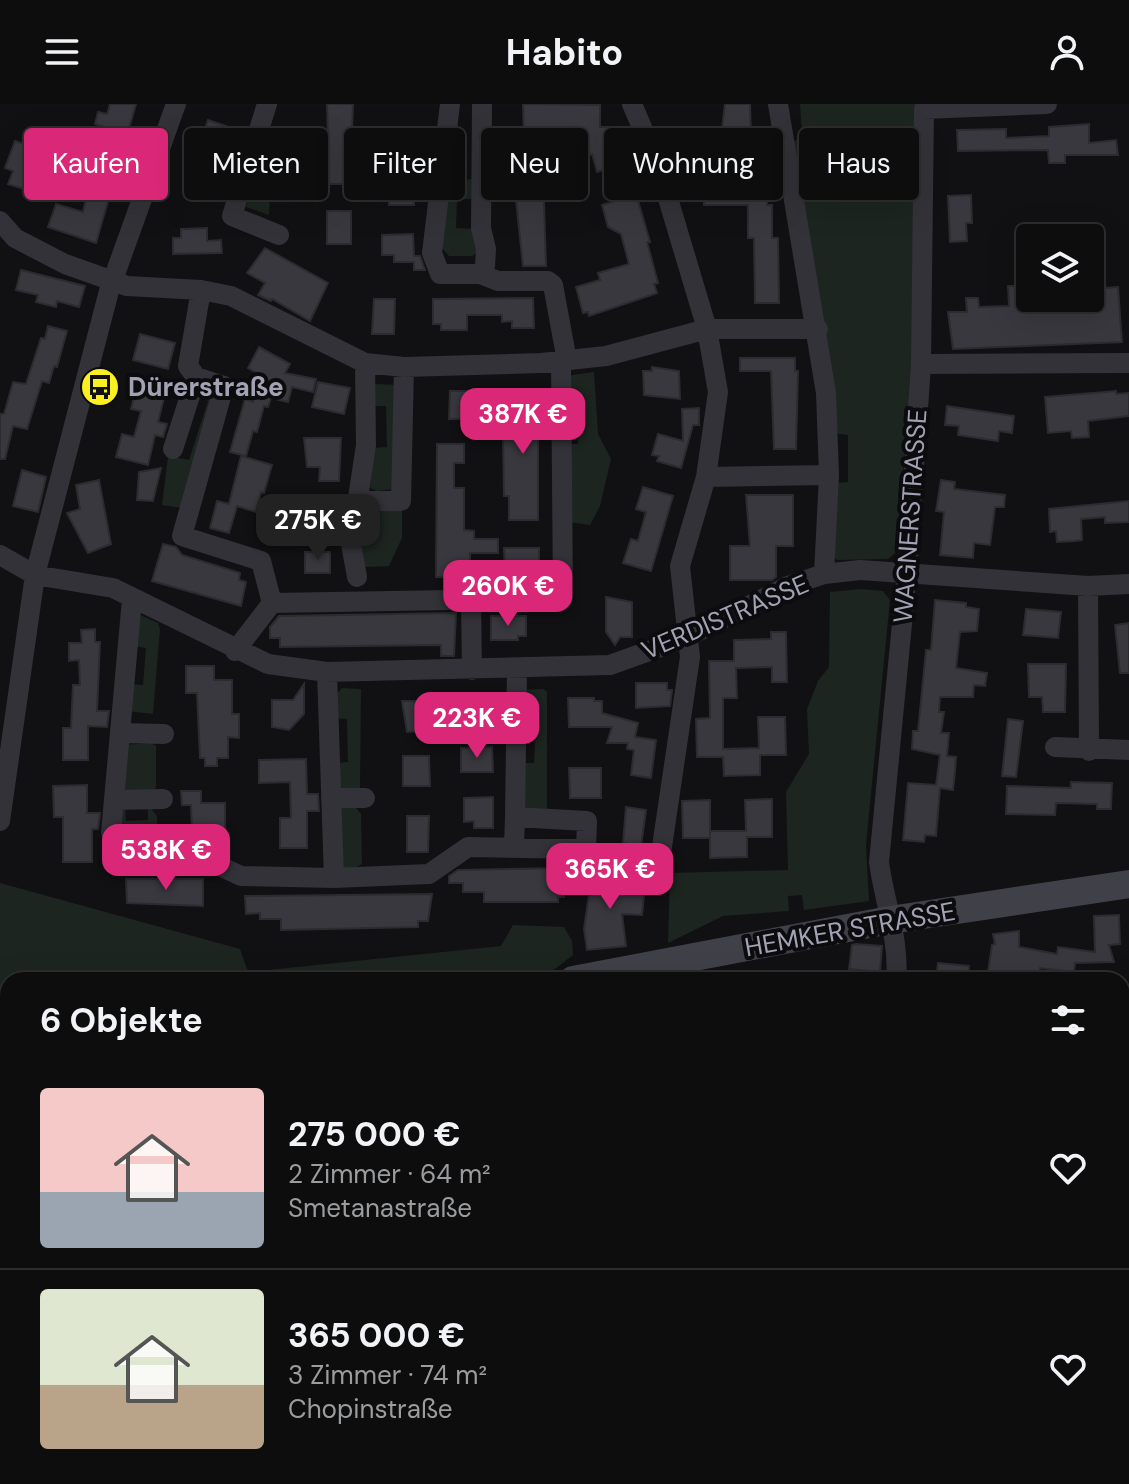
<!DOCTYPE html>
<html lang="de">
<meta charset="utf-8">
<style>
:root{--surface:#0d0d0e;--page:#161617;--text:#f1f3f6;--muted:#9a9c9e;--line:#2d2d2e;--accent:#db2777}
body{margin:0;font-family:"DM Sans",sans-serif;background:var(--page);color:var(--text);height:100vh;display:flex;flex-direction:column;font-size:30px;white-space:nowrap}
*{box-sizing:border-box;margin:0}
p{font-size:26px;color:var(--muted)}
.icon{flex:none;width:44px;height:44px;fill:none;stroke:currentColor;stroke-width:2;stroke-linecap:round;stroke-linejoin:round}
.map{position:relative;flex:1;overflow:hidden}
.side{position:absolute;left:0px;top:868px;width:1130px;height:512px;display:flex;flex-direction:column;background:var(--surface);border-radius:24px 24px 0 0;box-shadow:0 8px 32px #0002,0 0 0 2px var(--line)}
.side>*{flex:none}
.banner{position:absolute;left:24px;top:24px;width:1082px;height:72px;display:flex;gap:16px}
.fabs{position:absolute;left:1016px;top:120px;display:grid;gap:16px}
.fabs a{display:grid;place-items:center;width:88px;height:88px;border-radius:8px;background:var(--surface);box-shadow:0 8px 32px #0002,0 0 0 2px var(--line);font-size:40px}
.price{position:absolute;translate:-50% -68px;padding:0 18px;border-radius:16px;background:var(--accent);color:#fff;font-size:26px;line-height:52px;filter:drop-shadow(0 2px 4px #0008)}
.price::after{content:'';position:absolute;left:50%;top:48px;width:24px;height:18px;margin-left:-12px;background:inherit;clip-path:polygon(0 0,100% 0,50% 100%)}
.price.current{background:#222;color:#fff}
ul{padding:0;list-style:none}
li{display:flex;align-items:center;gap:24px;height:200px;padding:0 40px}
li+li{border-top:2px solid var(--line)}
li span{display:grid;place-items:center;flex:none;width:224px;height:160px;border-radius:8px;color:#555}
li>.icon{margin-inline-start:auto}
span .icon{width:96px;height:96px;fill:#fffc;stroke-width:1}
li b{font-size:34px}
h2{display:flex;justify-content:space-between;align-items:center;height:96px;padding:0 40px;font-size:34px}
.pill{padding:0 28px;border-radius:8px;background:var(--surface);box-shadow:0 8px 32px #0002,0 0 0 2px var(--line);font-size:28px;line-height:72px}
.pill.current{background:var(--accent);color:#fff}
header{display:flex;justify-content:space-between;align-items:center;height:104px;padding:0 40px;background:var(--surface);font-size:36px;font-weight:700}
.map>svg:first-child{display:block}
</style>
<header><svg class="icon" aria-label="menu" viewBox="0 0 24 24"><path d="M4 6h16M4 12h16M4 18h16"/></svg>Habito<svg class="icon" aria-label="person" viewBox="0 0 24 24"><circle cx="12" cy="8" r="4"/><path d="M4 21q1-7 8-7t8 7"/></svg></header>
<div class="map">
<svg width="1129" height="1380" viewBox="0 0 1129 1380">
<rect width="100%" height="100%" fill="#111113"/>
<!-- green -->
<path fill="#1d2520" d="M800 0H918L914 242 896 448 888 455 837 456 831 451 836 379 848 378V331L834 329 792 38 802 33Z
M264 47 277 50 275 69 263 66 258 86 270 91 269 111 246 103Z
M472 75 473 95H457L456 124 474 125 479 148 472 152H449L442 144 447 78Z
M594 268 598 330 611 355 600 402 590 421 568 418 566 340H578V298H566V272Z
M374 280 398 281 395 385 377 387 370 384 374 344 387 343 386 302H373Z
M196 286 216 291 182 404 162 401 168 352 189 356 208 297 194 291Z
M364 406H402V434L389 462 363 463 358 442Z
M861 485 883 487 890 496 866 741 869 797 804 806 802 791 788 792 789 807 723 812 668 839 670 769 788 766 786 688 809 650 807 605 818 577 829 563 830 488Z
M140 511 158 519 160 525 153 610 127 607 128 580 143 581 146 544 132 542Z
M342 584 361 585 360 686 339 685 334 659 348 658 347 615 334 614 335 592Z
M543 585 547 588V705L526 707 522 697V659H534L537 601 522 600 523 586Z
M151 639 156 642V683L153 687H121L123 641Z
M148 701 157 712V738L152 747H132L118 730 119 704 125 703 126 717 148 716Z
M341 704H356L361 710 362 760 353 765 339 764Z
M0 779 240 845 248 868 501 842 513 821 564 823 572 837 573 851 551 868 505 876H8V1000L0 998Z"/>
<!-- building -->
<path fill="#39383e" stroke="#2c2b2f" stroke-width="2" d="M110 0H136L96 139 48 123 56 100 83 108 92 67 84 65 87 53 97 56 105 23 95 20 98 8 107 10Z
M327 0H353L350 80H329V71H322V33H328Z
M523 0 600 1V23H609L614 43 622 41 650 138H647L658 179 654 180 657 189 589 212 588 208 583 209 576 183 600 176 598 169 629 160 621 130 608 123 602 101 615 97 606 65 597 68 592 50 587 52 580 24 552 25V36H542L546 162H523L516 96V36H524Z
M725 0H750L751 33H721Z
M208 16 235 25 226 50 236 54 233 67 222 63 211 97 183 88Z
M1089 20V39L1116 36 1118 51H1065V59H1049L1048 46 958 47 957 26 1006 25V34L1049 32V23Z
M390 23H421V44H391Z
M15 37 36 44 24 85 8 80 13 67 5 64Z
M719 74H733V87H767V101H772V134H778L779 199H755L754 134H748V101H704V88H719Z
M414 76V101H389V78Z
M971 91 972 119H966L967 137 950 138 948 92Z
M327 107H351V140H327Z
M207 124V137L221 136 222 149 173 150V134H181V125Z
M413 130 414 152H420L425 166H414V158H394V151H382V131Z
M265 144 328 179 310 217 272 195 271 197 258 191 265 179 247 169Z
M21 166 85 182 79 203 57 197 56 203 36 198 38 191 16 186Z
M1008 182H1030V194H1090V185L1118 183 1122 238 953 245 948 208H967L966 194H978L979 203 1009 202Z
M533 194 534 224H512V217L502 218V211H467V226H441V220H433V195Z
M374 195H395L394 230H372Z
M48 222 67 227 57 263 54 262 49 279 42 277 27 325 13 322 5 355H0V310H4L13 278 26 280 41 234 45 235Z
M140 230 175 239 168 265 133 256Z
M259 243 290 260 285 269 316 275 313 288 292 283 288 298 271 294 268 303 264 302 257 328 253 327 246 352 230 348 245 295 253 298 260 271 248 264Z
M740 254H795V267H798L796 345H774L771 267H740Z
M652 263 679 267 680 295 644 291 643 267H652Z
M318 278 350 284 344 310 312 303Z
M137 282 165 290 158 318 167 320 163 333 155 331 148 361 116 353 122 330 134 333 141 307 131 305Z
M450 287H472V315H449Z
M511 287H537L538 316H548L549 330H538V416H509V392H504L503 331H511Z
M1116 287V290L1129 289V312L1088 317 1089 333 1072 334 1071 327 1048 329 1045 293Z
M947 302 1014 312 1012 329 999 327 998 337 958 331 959 322 945 321Z
M699 304V321H693L681 364 657 357 659 352 652 351 658 330 683 337 682 305Z
M304 334H341L339 377H319L320 363H307Z
M437 340H464V359H454V384H464V426L474 427V435H498V449H470V477L446 478V473H436Z
M241 352 272 361 264 389 261 388 256 408 237 402 229 429 210 424 217 397 229 400Z
M161 364 153 397 137 396 139 368Z
M22 366 46 373 38 408 13 402Z
M99 376 111 440 88 449 67 409 80 405 76 381Z
M941 376 955 378 954 385 1005 391 1004 403H995L990 441 974 439 973 454 940 451 944 408 936 407Z
M643 383 673 392 651 467 623 459 631 435 638 437 646 408 636 405Z
M746 391H793V442H776V473L772 476H730V442H750Z
M330 394V422L295 423V395Z
M1129 397V418L1105 419V413L1081 415 1082 436 1074 437 1057 438 1056 427 1050 428 1049 405Z
M163 440 176 443 182 451 240 469 239 476 246 478 241 502 152 477Z
M504 444H539V478H518V469H505Z
M305 448H330V469H305Z
M606 493 632 498V533H620L615 541 606 528Z
M935 496 966 499V503L979 505 977 527 960 528 956 564 987 569 985 582 974 581 973 593H940L939 608H944L941 629H949L947 652 956 653 955 667 953 686 940 684 936 732 925 731 924 738 903 736 908 679 936 681 940 651 912 645 913 627H918L926 546H931Z
M1026 505 1061 508 1058 534 1023 531Z
M456 509 454 552H441V541L280 543V534H270V523L279 512Z
M491 512H526V532H518V536H491Z
M1129 519V569H1120L1115 521Z
M95 525V538H100L97 607H109L107 623 88 622V656H63V624H71L73 581H80L79 556 69 557V539H82L81 526Z
M771 528H786L787 578H772V563L736 564 737 594H723V645L759 644 758 613H785L786 651H760V671L724 672 723 653H697L696 615 710 614 709 557H734V536L771 535Z
M1028 560H1066L1065 608H1043L1042 593H1029Z
M186 562H214V576H232V610H239V634L228 633V654H217V662H205V654H200L197 589H186Z
M636 579H667V586H672L670 602 636 604Z
M304 580V610L289 626 272 623V596H293Z
M568 594H594V597H602V609L638 619 635 633 656 636 651 674 631 671 634 646 627 645 628 639H607L612 623H569Z
M465 596H491L492 618 466 619Z
M402 597H429V627L407 628Z
M1008 615 1023 617 1016 673 1002 672Z
M492 643 493 668H461V644Z
M403 652H429L430 682H403Z
M306 655 307 690H318L319 707H307V744H280V714H291L290 678 259 679V656Z
M569 664H601V694H570Z
M1071 678 1112 679 1111 705H1097V700L1056 699 1055 711 1006 710 1007 682 1071 684Z
M87 681V709H100L98 725H92V758H63V713H54L53 682Z
M181 687H201V699H225V725L192 726 191 701H182Z
M493 693V724H474V717L464 718V694Z
M772 695V733H747V753L710 754V727H746L745 696Z
M710 696V734H683L682 697Z
M626 703 646 706 641 742 623 739Z
M407 712H429L428 748H407Z
M593 763 609 767 607 779 645 782 642 811 622 810 626 842 587 846 584 825Z
M564 764V793H558V798H484V788H463V779H449V772L458 766Z
M126 775H203V802L127 799Z
M432 790 428 817H418V823L281 826V815H260V809L246 810 245 792Z
M1119 811 1120 840 1109 841 1114 858 1075 859 1074 868 1040 864 1039 876 988 868 992 841 995 840 993 830 1019 827V843L1057 850 1058 843 1095 848 1094 812Z
M856 840 882 842 880 868 849 865 852 841Z
M938 859 969 862 968 876H936Z"/>
<g fill="none" stroke-linecap="round" stroke-linejoin="round">
<!-- street -->
<path stroke="#333238" stroke-width="20" d="M267 0 232 112 279 131
M450 0 432 149 440 170H480L485 162 486 145 481 124 482 0
M778 0 826 289 829 371 824 470
M658 61H787
M0 117 15 134 65 160 127 182 201 186 231 192 365 259 404 263 541 259 606 252 707 225H818
M480 170 498 177H548L553 181 567 257
M201 186 188 262 196 273 224 282 182 432 261 457 272 499
M921 260 1129 259
M173 345 196 273
M706 373 829 371
M358 397H401L404 263
M0 451 35 471 113 484 268 560 327 568 610 561 685 534 788 482 824 470 860 466 1088 482 1129 480
M357 473 351 440 366 341 365 259
M1088 482 1089 647
M132 495 111 729 118 747 131 753 194 750 241 772 334 774 429 770 468 743 586 745 587 717 515 713 514 742
M471 496 472 566
M235 547 272 499 563 494 561 258
M327 568 334 774
M120 629 164 630
M1055 643 1129 646
M331 694H365
M114 696 163 695
M515 713 517 566
M0 717 35 471 109 187 176 0
M586 745 602 753 659 763 690 553 680 462 706 373 718 288 707 225 658 61 632 0
M896 876C900 837 884 797 879 758L907 468 921 260 924 5 1047 0
M1122 1195 1129 1153
M611 1380 612 1372
M832 1380 833 1372
M1086 1380 1129 1372"/>
<!-- secondary -->
<path stroke="#404048" stroke-width="28" d="M573 876 890 816 1129 780
M0 1016 8 1013"/>
</g>
<!-- icons -->
<defs>
<g id="bus-disc" transform="scale(2)"><circle r="9.5" fill="#f9ef23" stroke="#0c0c0e"/><path d="M-5-6H5V4H4V6H2V4H-2V6H-4V4H-5ZM-3.5-4V0h7V-4ZM-3.5 1.2v1.5H-2V1.2ZM2 1.2v1.5H3.5V1.2Z" fill="#111"/></g>
</defs>
<g fill-rule="evenodd">
<use href="#bus-disc" x="100" y="283"/>
</g>
<g text-anchor="middle" dominant-baseline="central" stroke-width="8" stroke-linejoin="round" paint-order="stroke">
<!-- poi labels -->
<g font-size="26" font-weight="bold" fill="#a2a2b4" stroke="#0c0c0e" text-anchor="start">
<text x="128" y="283">Dürerstraße</text>
</g>
<!-- street labels -->
<g font-size="26" fill="#a2a2b4" stroke="#0c0c0e">
<text transform="translate(910 412) rotate(-86)">WAGNERSTRASSE</text>
<text transform="translate(725 513) rotate(-23)">VERDISTRASSE</text>
<text transform="translate(850 825) rotate(-10)">HEMKER STRASSE</text>
</g>
</g>
</svg>
<div class="fabs">
<a><svg class="icon" aria-label="layers" viewBox="0 0 24 24"><path d="M12 4l9 5-9 5-9-5zM3 14l9 5 9-5"/></svg></a>
</div>
<b class="price" style="left:523px;top:352px">387K €</b>
<b class="price current" style="left:318px;top:458px">275K €</b>
<b class="price" style="left:508px;top:524px">260K €</b>
<b class="price" style="left:477px;top:656px">223K €</b>
<b class="price" style="left:166px;top:788px">538K €</b>
<b class="price" style="left:610px;top:807px">365K €</b>
<div class="banner">
<a class="pill current">Kaufen</a>
<a class="pill">Mieten</a>
<a class="pill">Filter</a>
<a class="pill">Neu</a>
<a class="pill">Wohnung</a>
<a class="pill">Haus</a>
</div>
<section class="side">
<h2>6 Objekte<svg class="icon" aria-label="filters" viewBox="0 0 24 24"><path d="M4 7h16M4 17h16"/><circle cx="9" cy="7" r="2"/><circle cx="15" cy="17" r="2"/></svg></h2>
<ul>
<li><span style="background:linear-gradient(#f6c9c9 65%,#9aa5b1 0)"><svg class="icon" aria-label="home" viewBox="0 0 24 24"><path d="M3 11l9-7 9 7M6 9v11h12V9"/></svg></span><div><b>275 000 €</b><p>2 Zimmer · 64 m²</p><p>Smetanastraße</p></div><svg class="icon" aria-label="heart" viewBox="0 0 24 24"><path d="M12 20l-8-8c-3-5 5-10 8-4 3-6 11-1 8 4z"/></svg></li>
<li><span style="background:linear-gradient(#dfe7d0 60%,#b9a48a 0)"><svg class="icon" aria-label="home" viewBox="0 0 24 24"><path d="M3 11l9-7 9 7M6 9v11h12V9"/></svg></span><div><b>365 000 €</b><p>3 Zimmer · 74 m²</p><p>Chopinstraße</p></div><svg class="icon" aria-label="heart" viewBox="0 0 24 24"><path d="M12 20l-8-8c-3-5 5-10 8-4 3-6 11-1 8 4z"/></svg></li>
</ul>
</section>
</div>
